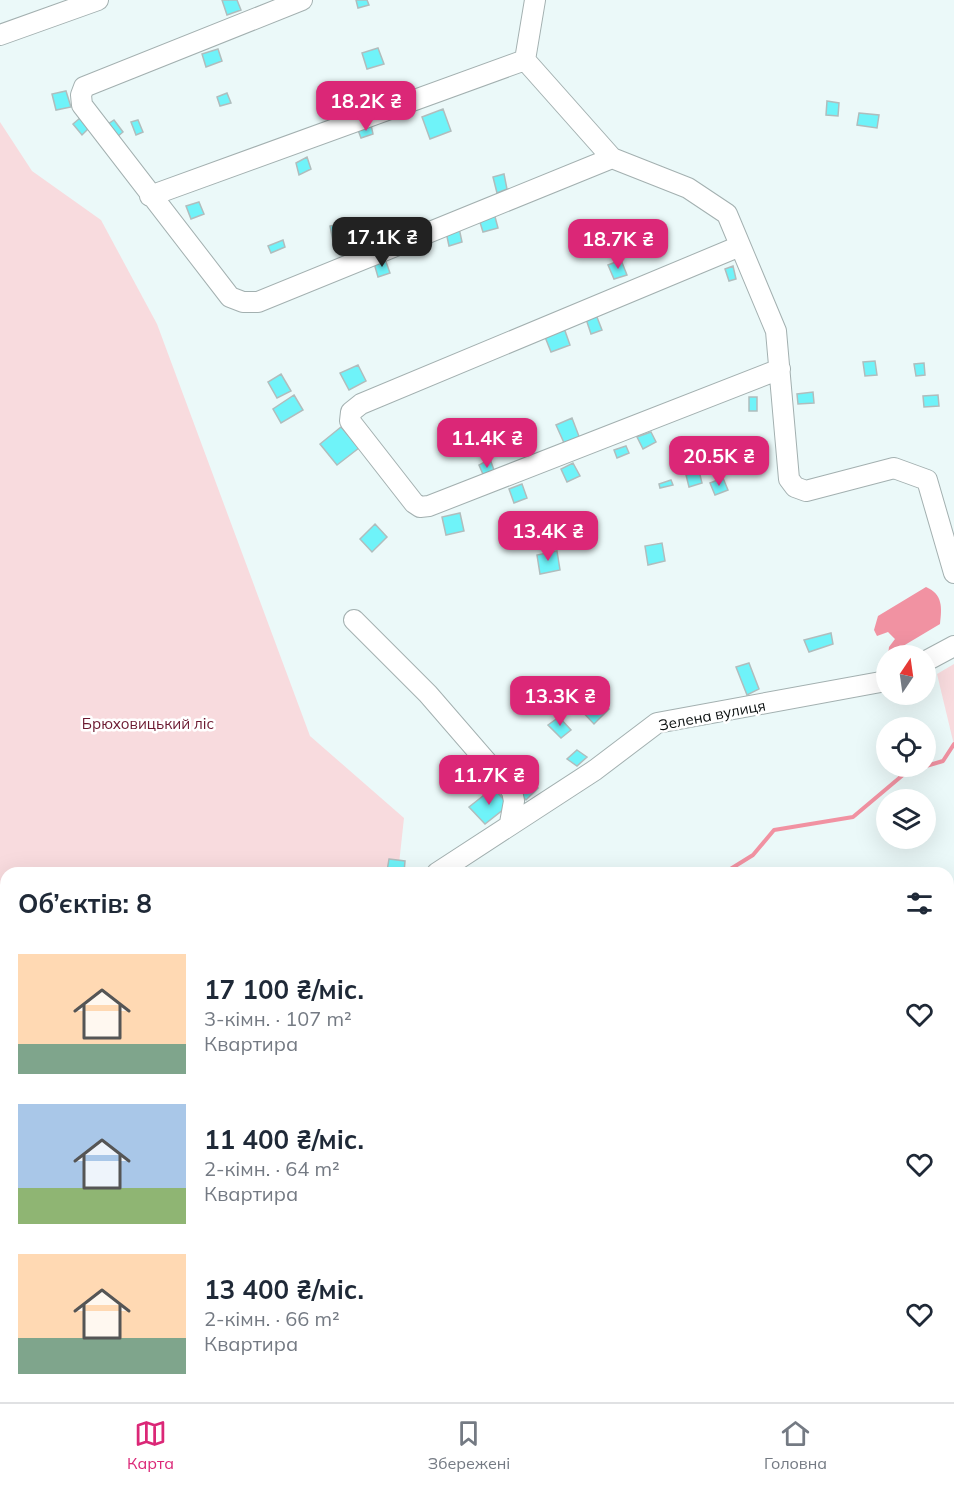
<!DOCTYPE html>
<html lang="uk">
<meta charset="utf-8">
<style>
:root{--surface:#fff;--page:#f6f6f7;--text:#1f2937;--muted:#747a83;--line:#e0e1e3;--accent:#db2777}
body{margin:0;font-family:Mulish,sans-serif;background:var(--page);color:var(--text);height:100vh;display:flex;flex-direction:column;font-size:22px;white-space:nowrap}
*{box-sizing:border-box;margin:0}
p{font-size:20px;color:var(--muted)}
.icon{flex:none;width:33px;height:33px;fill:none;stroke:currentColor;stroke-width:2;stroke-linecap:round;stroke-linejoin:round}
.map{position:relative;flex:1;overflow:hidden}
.sheet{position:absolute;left:0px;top:867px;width:954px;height:536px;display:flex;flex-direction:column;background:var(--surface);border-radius:18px 18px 0 0;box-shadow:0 6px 24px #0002}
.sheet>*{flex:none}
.needle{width:39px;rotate:13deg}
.buttons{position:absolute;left:876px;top:645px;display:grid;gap:12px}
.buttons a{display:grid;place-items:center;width:60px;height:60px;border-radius:50%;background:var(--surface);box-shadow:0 6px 24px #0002;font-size:30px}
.price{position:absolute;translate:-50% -51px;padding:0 14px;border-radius:12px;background:var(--accent);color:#fff;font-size:20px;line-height:39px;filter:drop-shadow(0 2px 3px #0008)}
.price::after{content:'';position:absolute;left:50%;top:36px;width:18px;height:14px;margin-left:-9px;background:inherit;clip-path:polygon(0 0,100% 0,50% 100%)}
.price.on{background:#222;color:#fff}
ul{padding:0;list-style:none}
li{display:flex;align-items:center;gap:18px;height:150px;padding:0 18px}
li span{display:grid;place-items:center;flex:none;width:168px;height:120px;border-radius:0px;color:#555}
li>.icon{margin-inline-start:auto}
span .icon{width:72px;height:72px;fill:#fffc;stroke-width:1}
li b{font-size:26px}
h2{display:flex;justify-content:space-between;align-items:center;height:72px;padding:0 18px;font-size:26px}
.menu{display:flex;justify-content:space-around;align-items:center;height:84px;border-top:2px solid var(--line);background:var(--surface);font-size:16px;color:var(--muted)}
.menu a{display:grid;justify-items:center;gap:3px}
.menu .on{color:var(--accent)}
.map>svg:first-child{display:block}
</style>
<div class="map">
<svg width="954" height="1402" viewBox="0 0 954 1402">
<rect width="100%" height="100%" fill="#ebf9f9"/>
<!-- green -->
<path fill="#f8dbde" d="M0 122 32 171 101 220 157 324 310 736 404 818 398 873H6V1396H302V1402H0Z
M954 664V745L937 674Z"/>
<!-- water -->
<path fill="#f192a2" d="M926 587C943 594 942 608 940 624L888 655 889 647 895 639 888 632 877 636 874 630 878 616Z"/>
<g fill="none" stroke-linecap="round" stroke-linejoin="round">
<!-- stream -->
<path stroke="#f192a2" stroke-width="4" d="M926 766 943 761 954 744
M724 873 753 855 774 830 853 817 910 769 922 766
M0 1155 6 1154"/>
</g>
<!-- building -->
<path fill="#6ff3f9" stroke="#b0bdbd" stroke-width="1.5" d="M222 0H237L241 10 227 15Z
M356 0H367L369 5 358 8Z
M378 48 384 64 367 69 362 53Z
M218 49 222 61 206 67 202 54Z
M66 91 71 107 56 110 52 94Z
M227 93 231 103 220 106 217 97Z
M827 101 839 103 838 116 826 115Z
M443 109 451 131 430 139 422 117Z
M859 113 879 115 877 128 857 125Z
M80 118 89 128 82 135 73 124Z
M114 120 123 132 117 137 108 124Z
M138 120 143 132 136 135 131 122Z
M371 125 373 134 361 138 358 130Z
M307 157 311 169 299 175 296 163Z
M504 174 507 189 497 193 493 177Z
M199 202 204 214 191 219 186 206Z
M494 213 498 228 483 232 479 219Z
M343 223 346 238 333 241 330 226Z
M459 228 462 242 449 246 446 232Z
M283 240 285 247 271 253 268 246Z
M385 259 390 273 378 277 374 263Z
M621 260 627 275 614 279 608 265Z
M733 266 736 279 729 281 725 269Z
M595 312 602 330 591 334 585 316Z
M564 328 570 345 551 352 545 337Z
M875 361 877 375 865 376 863 362Z
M924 363 925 375 916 376 914 364Z
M358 365 366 381 349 390 340 373Z
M281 374 291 391 277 398 268 382Z
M813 392 814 403 798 404 797 394Z
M294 395 303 410 281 423 273 409Z
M938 395 939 406 924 407 923 396Z
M749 397H757V411H749Z
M572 418 580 439 565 445 556 425Z
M341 427 359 448 337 465 320 444Z
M651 432 656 442 643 449 637 437Z
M626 446 629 453 617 458 614 450Z
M490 459 495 473 485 479 479 465Z
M573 463 580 476 567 482 561 469Z
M699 471 702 483 689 487 686 475Z
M723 478 728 490 715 495 710 483Z
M671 480 673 485 660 488 659 484Z
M522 484 527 498 514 503 509 489Z
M460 513 464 531 446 535 442 517Z
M375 524 387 537 372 552 360 539Z
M662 543 665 561 648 565 645 546Z
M557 551 560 570 540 574 537 555Z
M831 633 833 644 809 652 804 640Z
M749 663 759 689 747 695 736 667Z
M596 694 609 709 594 724 578 707Z
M559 717 571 730 561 738 548 725Z
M577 750 587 757 577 766 567 759Z
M509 759 538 788 526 800 498 768Z
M493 788 509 805 485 824 469 807Z
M389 859 405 861 404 873 387 871Z
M951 1192 954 1221 948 1223V1193Z
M773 1396H795L780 1402H775Z"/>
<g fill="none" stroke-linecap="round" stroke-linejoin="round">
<!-- minor casing -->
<g stroke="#a3b0b0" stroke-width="22">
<path id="minor" d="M302 0 84 87 81 95 82 105 230 297 243 302H258L612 158
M535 0 525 60 612 158 688 188 727 214 776 331 789 479 795 487 806 491 894 468 927 480 954 573
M0 35 98 0
M150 196 525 60
M740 246 361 404 351 412 350 421 414 503 420 507 429 506 780 369
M354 620 428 694 512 791 514 801 510 823
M926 661 954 646
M437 873 595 770 657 723 886 681
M948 1142 950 1141
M812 1396V1402"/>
</g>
<!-- path -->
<path stroke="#808989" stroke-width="2" stroke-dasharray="4.5 3" stroke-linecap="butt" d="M0 984 6 990
M0 1130 6 1129
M227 1396 230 1402"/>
<!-- minor -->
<use href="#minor" stroke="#fff" stroke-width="20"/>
</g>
<g text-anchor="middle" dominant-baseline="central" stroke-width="5" stroke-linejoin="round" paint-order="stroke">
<!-- street labels -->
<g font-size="15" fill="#0a0f0f" stroke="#fff">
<text transform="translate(712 715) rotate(-11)">Зелена вулиця</text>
</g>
<!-- park labels -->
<g font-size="15" fill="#6b182f" stroke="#fff">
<text x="148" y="723">Брюховицький ліс</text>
</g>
</g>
</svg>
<div class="buttons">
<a><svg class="needle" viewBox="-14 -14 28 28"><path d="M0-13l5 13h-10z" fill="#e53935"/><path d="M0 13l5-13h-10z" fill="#747a83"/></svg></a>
<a><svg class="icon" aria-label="locate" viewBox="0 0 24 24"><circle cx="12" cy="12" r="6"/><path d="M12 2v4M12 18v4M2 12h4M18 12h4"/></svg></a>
<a><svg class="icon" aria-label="layers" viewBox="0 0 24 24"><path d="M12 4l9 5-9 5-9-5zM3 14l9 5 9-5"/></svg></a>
</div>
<b class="price" style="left:366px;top:132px">18.2K ₴</b>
<b class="price on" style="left:382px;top:268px">17.1K ₴</b>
<b class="price" style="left:618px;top:270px">18.7K ₴</b>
<b class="price" style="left:487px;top:469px">11.4K ₴</b>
<b class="price" style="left:719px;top:487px">20.5K ₴</b>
<b class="price" style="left:548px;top:562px">13.4K ₴</b>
<b class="price" style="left:560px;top:727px">13.3K ₴</b>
<b class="price" style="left:489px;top:806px">11.7K ₴</b>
<section class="sheet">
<h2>Об’єктів: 8<svg class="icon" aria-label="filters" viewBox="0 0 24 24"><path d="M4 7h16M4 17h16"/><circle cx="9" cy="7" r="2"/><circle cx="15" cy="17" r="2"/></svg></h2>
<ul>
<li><span style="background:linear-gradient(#ffd9b3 75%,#7fa58c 0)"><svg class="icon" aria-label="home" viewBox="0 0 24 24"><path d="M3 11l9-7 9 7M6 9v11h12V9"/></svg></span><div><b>17 100 ₴/міс.</b><p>3-кімн. · 107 m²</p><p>Квартира</p></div><svg class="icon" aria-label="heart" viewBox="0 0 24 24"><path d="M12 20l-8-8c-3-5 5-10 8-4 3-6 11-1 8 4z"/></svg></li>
<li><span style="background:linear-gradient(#a9c7e8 70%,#8fb573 0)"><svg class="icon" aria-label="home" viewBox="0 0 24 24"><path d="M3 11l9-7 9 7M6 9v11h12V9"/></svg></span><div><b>11 400 ₴/міс.</b><p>2-кімн. · 64 m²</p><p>Квартира</p></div><svg class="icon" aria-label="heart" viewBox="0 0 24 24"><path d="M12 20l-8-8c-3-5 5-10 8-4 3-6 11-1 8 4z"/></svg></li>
<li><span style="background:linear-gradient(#ffd9b3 70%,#7fa58c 0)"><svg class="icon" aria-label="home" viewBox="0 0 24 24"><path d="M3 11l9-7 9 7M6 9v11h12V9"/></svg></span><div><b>13 400 ₴/міс.</b><p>2-кімн. · 66 m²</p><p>Квартира</p></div><svg class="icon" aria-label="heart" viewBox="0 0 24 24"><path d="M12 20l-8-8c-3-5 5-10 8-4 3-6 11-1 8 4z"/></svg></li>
</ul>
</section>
</div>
<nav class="menu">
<a class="on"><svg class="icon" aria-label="map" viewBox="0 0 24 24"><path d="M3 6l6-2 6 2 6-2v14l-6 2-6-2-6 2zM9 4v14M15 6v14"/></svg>Карта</a>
<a><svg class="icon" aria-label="saved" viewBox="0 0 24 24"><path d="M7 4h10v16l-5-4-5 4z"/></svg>Збережені</a>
<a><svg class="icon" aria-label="home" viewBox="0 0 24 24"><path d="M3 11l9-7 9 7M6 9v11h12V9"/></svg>Головна</a>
</nav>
